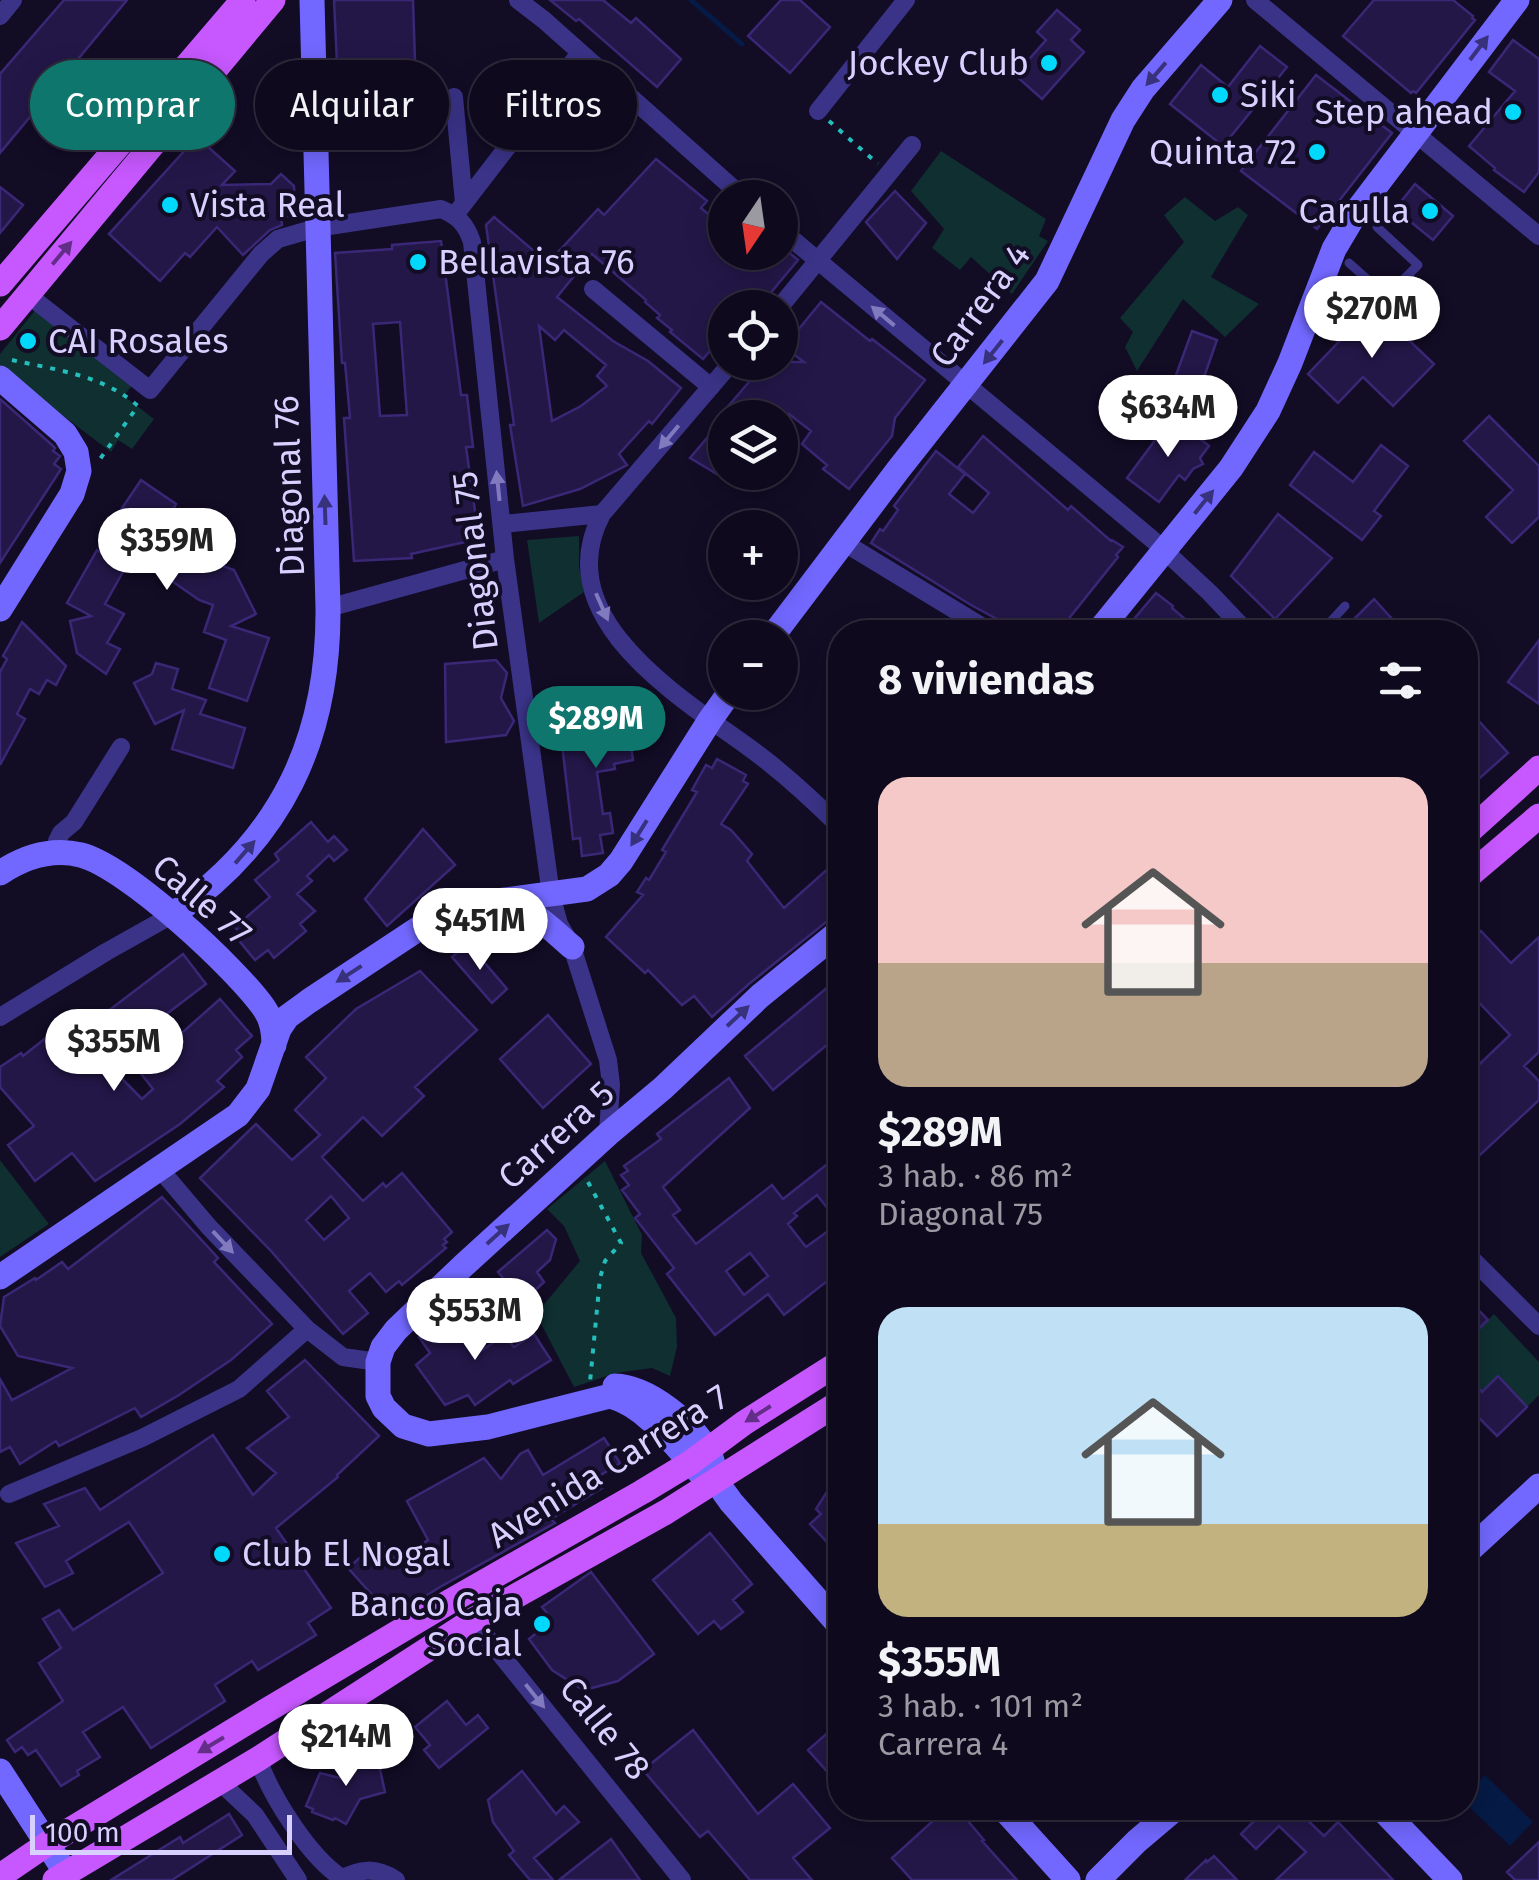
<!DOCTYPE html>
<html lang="es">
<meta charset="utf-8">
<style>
:root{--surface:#0e091c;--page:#1c1729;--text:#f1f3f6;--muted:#9b9aa3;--line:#2e2a3b;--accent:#0f766e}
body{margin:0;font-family:"Fira Sans",sans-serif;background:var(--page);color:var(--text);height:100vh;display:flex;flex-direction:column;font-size:38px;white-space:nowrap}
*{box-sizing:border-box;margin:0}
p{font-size:32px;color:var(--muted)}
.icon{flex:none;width:55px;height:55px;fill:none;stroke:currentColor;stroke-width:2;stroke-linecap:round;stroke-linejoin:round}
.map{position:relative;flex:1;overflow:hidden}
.side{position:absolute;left:828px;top:620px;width:650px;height:1200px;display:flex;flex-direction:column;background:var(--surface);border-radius:40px;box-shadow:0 5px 25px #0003,0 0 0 2px var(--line)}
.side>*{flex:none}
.hud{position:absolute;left:30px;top:60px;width:648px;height:90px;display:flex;gap:20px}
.needle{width:65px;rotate:193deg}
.buttons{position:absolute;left:708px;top:180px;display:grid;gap:20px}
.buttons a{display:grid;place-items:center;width:90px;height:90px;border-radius:50%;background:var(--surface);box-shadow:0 5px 25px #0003,0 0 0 2px var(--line);font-size:50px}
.scale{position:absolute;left:30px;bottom:25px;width:262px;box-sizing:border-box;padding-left:10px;border:5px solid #d8d1ff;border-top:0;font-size:28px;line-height:35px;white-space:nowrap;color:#d8d1ff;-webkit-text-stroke:8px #120c25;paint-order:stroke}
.price{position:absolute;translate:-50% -85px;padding:0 22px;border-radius:35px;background:#fff;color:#222;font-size:32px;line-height:65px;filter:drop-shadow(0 2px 5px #0008)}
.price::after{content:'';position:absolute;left:50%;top:60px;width:30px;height:22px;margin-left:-15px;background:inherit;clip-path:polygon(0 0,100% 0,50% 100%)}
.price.on{background:var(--accent);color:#fff}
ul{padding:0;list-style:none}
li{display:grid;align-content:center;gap:20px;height:530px;padding:0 50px}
li span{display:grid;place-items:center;height:310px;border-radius:30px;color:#555}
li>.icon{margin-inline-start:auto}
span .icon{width:180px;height:180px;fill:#fffc;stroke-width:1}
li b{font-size:42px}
h2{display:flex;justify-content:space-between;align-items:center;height:120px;padding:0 50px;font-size:42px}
.pill{padding:0 35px;border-radius:45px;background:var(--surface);box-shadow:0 5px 25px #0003,0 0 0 2px var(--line);font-size:35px;line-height:90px}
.pill.on{background:var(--accent);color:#fff}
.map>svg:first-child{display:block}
</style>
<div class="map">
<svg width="1539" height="1880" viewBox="0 0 1539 1880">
<rect width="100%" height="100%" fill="#120c25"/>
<!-- green -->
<path fill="#0f2f30" d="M941 151 1046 219 1039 236 1048 241 1012 294 971 257 960 270 932 248 944 229 911 191Z
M1185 197 1215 221 1238 207 1248 215 1211 277 1259 304 1225 337 1183 299 1137 371 1125 347 1133 332 1120 318 1184 242 1164 215Z
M37 308 133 384 124 396 154 419 132 449 118 440 111 452 0 368V354Z
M579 536V566L584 592 539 623 527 540Z
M0 1160 49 1224 0 1257Z
M605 1161 642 1235 641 1253 676 1318 677 1347 670 1376 652 1368 616 1373 574 1387 536 1314 580 1261 564 1226 547 1209Z
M1494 1314 1539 1362V1395L1527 1407 1498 1377 1482 1392 1465 1375V1342Z"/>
<!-- water -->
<path fill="#051a45" d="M1485 1775 1533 1822 1510 1846 1465 1803V1796Z"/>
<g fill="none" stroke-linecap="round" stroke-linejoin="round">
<!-- stream -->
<path stroke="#051a45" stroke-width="5" d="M691 0 742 44"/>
</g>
<!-- building -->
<path fill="#231748" stroke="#3a2776" stroke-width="2.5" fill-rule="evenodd" d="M64 0H127L0 153V74Z
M334 0H413L415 61 337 64Z
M550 0H603L631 23 636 18 681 59 657 87 579 19 576 21Z
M781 0H800L830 27 790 73 748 36Z
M1374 0H1453L1473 16 1472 18 1475 20 1416 93 1413 91 1411 93 1343 36Z
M1057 10 1080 30 1071 40 1084 52 1042 99 1015 75 1046 40 1037 32Z
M1513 40 1539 59V172L1524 192 1494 170 1495 168 1469 146 1515 91 1489 72Z
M1260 46 1287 67 1223 146 1170 104 1201 65 1228 87Z
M1316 75 1392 133 1317 229 1241 171Z
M197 137 235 171 222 185 271 184 281 174 294 186 295 216 281 217 282 225 270 230 243 255 217 227 190 257 185 253 160 281 109 234Z
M656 159 707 201 701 208 725 228V252H780V245L798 260 758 308H725V333L703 359 670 332 672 330 657 318 660 315 645 302 646 300 592 254 557 297 613 341 648 361 681 388 652 424 649 421 619 454 627 465 580 489 523 506 510 425H514L486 225 494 217 548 263 598 209 604 215ZM539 326 555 340 564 330 606 365 597 376 607 386 581 406 552 421Z
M1415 184 1453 216 1433 240 1395 209Z
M0 187 23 205 0 233Z
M895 191 926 223 897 259 866 222Z
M441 241 461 395H467L473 447H466L479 539 411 554 412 558 354 561 344 418H350L345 363H342L335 253 392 249V245ZM400 322 407 415 380 416 373 324Z
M821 302 870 341 872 339 925 380 895 418 892 436 849 489 823 469 827 465 802 444 811 431 789 414 787 418H725V464L717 474 690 458 724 418H718L749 382 742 376 753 362H804L784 347Z
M1373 306 1434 364 1393 406 1363 377 1338 403 1308 374Z
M1192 331 1217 340 1194 406 1168 397Z
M0 399 52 445 55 448 53 451 60 456 54 464 61 469 0 563Z
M1173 416 1209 446 1200 458 1203 464 1193 469 1185 480 1179 475 1159 502 1127 478Z
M1489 416 1539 466V517L1512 543 1486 517 1513 490 1464 441Z
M983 436 1068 510 1071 506 1111 541 1112 540 1123 547 1116 555 1118 557 1058 632H1021L971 605 871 543 880 529 883 531 898 510 894 506 936 451 965 474 949 494 973 513 989 493 958 467Z
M1381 445 1408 466 1374 511 1381 516 1362 540 1290 485 1314 452 1353 482Z
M141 480 176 504 164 527 200 547 198 557 234 570 256 614 231 626 269 638 247 701 209 688 226 640 204 632 213 605 199 600 133 554 105 604 124 614 107 643 120 649 106 674 77 653 70 621 91 616 67 603 97 550 111 558 127 533 112 523Z
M1278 514 1332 558 1275 619 1231 576Z
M1156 593 1173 606 1172 608 1200 632H1123Z
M1374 599 1404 632H1341Z
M22 622 66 666 56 685 47 680 39 694 30 689 17 714 25 719 0 765V672L7 659 3 656Z
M1539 640V704L1508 682Z
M496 660 507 673 501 698 514 721 506 735 446 742 445 664Z
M156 663 178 669 172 689 206 700 200 714 245 728 233 768 172 749 184 710 155 724 134 683 152 674Z
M624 695 633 760 614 764 615 769 597 772 603 814 610 813 613 833 600 835 603 853 582 856 580 838 573 839 562 744 591 739 589 725H593L590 706 606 704 605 698Z
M1465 706 1508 753 1465 791Z
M717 759 746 775 743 781 748 784 721 824 731 830 752 854 747 861 784 908 840 858V911L750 983 712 1017 694 996 682 1005 648 970 645 973 606 937 643 895 637 892 646 878 649 880 666 852 662 850 697 792 692 790 706 765 712 768Z
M311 822 328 842 334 836 347 850 334 861 329 855 307 876 312 881 297 894 315 911 300 924 306 931 274 958 268 950 255 960 236 937 240 933 235 927 270 897 255 880 279 860 275 854Z
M423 829 455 865 387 926 365 899Z
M1481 931 1511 963 1539 937V1052L1524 1066 1539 1081V1100L1465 1169V1078L1510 1035 1465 988V946Z
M468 943 507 989 492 1003 452 957Z
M183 954 206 984 122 1048 99 1018Z
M420 971 477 1030 415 1087 424 1096 382 1136 363 1117 322 1157 363 1201 383 1183 386 1187 402 1173 452 1232 444 1239 447 1242 443 1245 446 1248 402 1285 399 1281 386 1292 370 1273 349 1291 368 1313 343 1334 271 1251 200 1178 256 1124 292 1160 320 1135 295 1110 326 1078 306 1057 356 1009ZM331 1196 349 1218 324 1240 306 1220Z
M840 977V1034L773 1090 745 1056Z
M220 999 252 1036 236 1050 242 1057 217 1081 224 1087 180 1124 95 1181 72 1153 35 1181 8 1145 34 1126 0 1087V1067L21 1053 23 1056 66 1022 142 1099 153 1089 139 1071Z
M548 1015 591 1064 543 1108 500 1059Z
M729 1078 750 1108 663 1187 680 1210 673 1215 696 1244 772 1185 783 1199 840 1154V1271L784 1315 768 1294 715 1335 667 1274 674 1268 635 1218 640 1214 622 1190 629 1185 621 1175 628 1171 624 1166 661 1139 657 1134ZM817 1195 839 1223 806 1247 788 1224 797 1216 794 1213ZM750 1253 768 1276 744 1295 726 1271Z
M162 1197 218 1258 214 1262 272 1324 231 1360 179 1395 141 1417 135 1408 59 1446 56 1441 20 1464 10 1447 0 1452V1379L12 1400 72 1368 18 1356 0 1326 4 1297 35 1278 36 1280 62 1262 68 1269Z
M547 1230 556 1239 550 1260 537 1272 544 1282 523 1302 498 1272Z
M1465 1296 1488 1320 1465 1342Z
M447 1316 478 1353 504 1335 514 1347 534 1334 551 1360 513 1384 510 1380 475 1405 468 1395 445 1405 416 1365 430 1353 419 1337Z
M305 1360 379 1436 337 1475 338 1477 276 1528 331 1608 308 1623 316 1635 258 1670 252 1661 215 1685 225 1701 151 1748 123 1707 83 1732 100 1757 77 1771 79 1775 61 1786 36 1750 28 1755 22 1747 15 1752 7 1740 63 1701 39 1663 61 1648 43 1619 59 1610 73 1630 163 1573 129 1522 66 1561 73 1573 45 1587 16 1543 59 1526 44 1504 85 1488 100 1510 213 1435 253 1495 276 1473 247 1448 289 1417 267 1391Z
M1465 1375 1482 1392 1498 1376 1527 1407 1497 1436 1465 1404Z
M604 1438 620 1463 596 1478 602 1488 551 1519 555 1523 440 1587 392 1617 348 1568 379 1541 397 1561 428 1540 407 1501 484 1458 501 1479 520 1454 528 1450 543 1475Z
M840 1471V1556L810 1524 821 1514 816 1509Z
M710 1533 752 1584 733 1600 743 1612 721 1629 714 1621 698 1634 653 1580Z
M591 1572 654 1654 618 1681 592 1688H580L552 1670 529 1639 539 1631 533 1624 547 1613 542 1607Z
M447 1701 466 1725 478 1715 488 1728 439 1768 424 1750 430 1745 415 1727Z
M840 1722V1786L808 1750Z
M693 1730 758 1814 793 1784 830 1828 793 1858 812 1880H750L708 1831 700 1837 643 1770Z
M366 1756 378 1760 385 1792 360 1799 346 1824 335 1818 333 1820 312 1812 313 1809 306 1806 320 1773 340 1778 345 1758Z
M522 1771 556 1814 564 1806 579 1822 534 1858 553 1880H530L509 1855 514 1851 493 1822 488 1800Z
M947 1808H957L984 1840 982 1841 1017 1880H912L892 1858Z
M1267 1808H1295L1324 1836 1338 1822 1393 1880H1276L1306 1852 1279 1826 1256 1849 1241 1834Z
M229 1814 242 1835 172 1880H111L180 1837 183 1843Z
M611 1839 640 1880H559Z
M1539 1842V1880H1515L1507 1872Z
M1214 1856 1237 1880H1185L1206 1860 1207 1862Z"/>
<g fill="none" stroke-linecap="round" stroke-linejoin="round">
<!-- path -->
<path stroke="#24bfbd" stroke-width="4" stroke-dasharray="5 8" stroke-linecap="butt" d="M829 121 878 164
M12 360C56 370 103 375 138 406L100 459
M588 1182 621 1243 605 1261 600 1278 590 1382"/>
<!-- lane -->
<path stroke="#3a3388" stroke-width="9" d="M1349 263 1384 294 1394 289 1418 265 1377 227
M1321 632 1345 606"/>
<!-- street -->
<path stroke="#3a3388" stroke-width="18" d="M518 0 544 20 744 198
M1255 0 1539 236
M0 16 13 0
M454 97 464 203
M818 111 906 0
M455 215 579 54
M780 229 1153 540 1210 593 1247 632
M593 289 711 387
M28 295 150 390 261 254 278 239 316 228 441 209C458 216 466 224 472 242L505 559 551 895 559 924 572 947 608 1060 611 1085 608 1134
M779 308 912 145
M732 362 602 514C545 622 689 702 759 755 788 777 814 801 840 827
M503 524 602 514
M843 542 991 632
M328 608 505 559
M56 853 57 841 61 833 74 822 121 747
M0 1017 106 952 172 915
M159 1168 209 1227 307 1329 343 1357 378 1362
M1465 1252 1539 1326
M9 1494 142 1438 239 1389 307 1329
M473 1620 682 1880
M258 1759C271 1796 309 1857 342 1878
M220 1782 255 1815 298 1880
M339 1880C360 1868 376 1867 396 1880"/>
<!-- secondary -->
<path stroke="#7268ff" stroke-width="25" d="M0 378 65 434 76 452 79 471 72 494 0 609
M1098 632 1231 468 1268 411 1290 363 1334 249 1356 212 1517 0
M771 638 898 470 1047 281 1123 120 1143 89 1220 0
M0 873C24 857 52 848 81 855 127 867 236 968 264 1008 272 1019 274 1031 274 1045
M506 903C533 909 551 929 572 947
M172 915C281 840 329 740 328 608L312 0
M0 1277 238 1115 258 1089 279 1029 287 1017 309 1001 424 925 448 913 497 901 587 889 609 875 621 861 710 720 730 692
M615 1386C649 1387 693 1424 709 1453 714 1462 714 1473 718 1483 721 1489 727 1496 731 1502L840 1626
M717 1481 704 1477C678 1450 648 1406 610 1396L488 1427 429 1434 403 1426 384 1408 378 1396V1362L383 1347 396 1330 463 1266 608 1134 663 1088 760 996 840 931
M1465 1554 1539 1486
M0 1771 66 1873
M1003 1808 1068 1880
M1381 1808 1450 1880
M1098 1880 1137 1841 1176 1808"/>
<!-- primary -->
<path stroke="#c758ff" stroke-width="25" d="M0 284 243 0
M0 328 273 0
M1465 835 1539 768
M1465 879 1539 816
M0 1876 47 1844 264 1712 449 1602 642 1492 690 1463 744 1423 840 1362
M55 1880 258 1759 473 1620 666 1512 840 1402"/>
</g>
<!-- one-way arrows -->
<defs><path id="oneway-solid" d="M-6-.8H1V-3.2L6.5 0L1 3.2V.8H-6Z" transform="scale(2.5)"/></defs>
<g fill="#38317c">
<use href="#oneway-solid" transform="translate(1479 48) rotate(-53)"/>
<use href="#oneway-solid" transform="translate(1156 74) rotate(131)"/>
<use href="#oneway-solid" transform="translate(993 352) rotate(129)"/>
<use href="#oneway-solid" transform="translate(1204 502) rotate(-51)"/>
<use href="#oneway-solid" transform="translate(325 510) rotate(-92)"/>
<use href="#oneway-solid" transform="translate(639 833) rotate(122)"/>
<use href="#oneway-solid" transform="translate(245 852) rotate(-49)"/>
<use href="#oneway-solid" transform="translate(349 974) rotate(147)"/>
<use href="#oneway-solid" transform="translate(738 1016) rotate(-43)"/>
<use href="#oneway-solid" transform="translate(498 1234) rotate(-42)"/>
</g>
<g fill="#632e87">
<use href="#oneway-solid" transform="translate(62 253) rotate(-50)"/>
<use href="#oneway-solid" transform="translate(758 1414) rotate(148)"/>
<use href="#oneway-solid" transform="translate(211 1745) rotate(149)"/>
</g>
<g fill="#817abe">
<use href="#oneway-solid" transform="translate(883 316) rotate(-140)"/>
<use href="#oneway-solid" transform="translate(669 437) rotate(130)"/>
<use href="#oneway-solid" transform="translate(498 486) rotate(-96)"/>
<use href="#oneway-solid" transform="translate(602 607) rotate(66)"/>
<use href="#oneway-solid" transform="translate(223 1242) rotate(47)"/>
<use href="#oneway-solid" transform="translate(535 1696) rotate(51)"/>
</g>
<!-- markers -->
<g fill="#00d8fc" stroke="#120c25" stroke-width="4">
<circle cx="1049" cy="63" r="10"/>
<circle cx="1220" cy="95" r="10"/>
<circle cx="1513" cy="112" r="10"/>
<circle cx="1317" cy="152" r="10"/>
<circle cx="170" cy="205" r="10"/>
<circle cx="1430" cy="211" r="10"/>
<circle cx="418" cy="262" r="10"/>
<circle cx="28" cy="341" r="10"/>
<circle cx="222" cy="1554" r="10"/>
<circle cx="542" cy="1624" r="10"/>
</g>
<g text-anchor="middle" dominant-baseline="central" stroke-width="8" stroke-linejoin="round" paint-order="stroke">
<!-- poi labels -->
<g font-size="35" fill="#d8d1ff" stroke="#120c25" text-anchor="end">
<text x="1029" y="63">Jockey Club</text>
<text x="1240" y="95" text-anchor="start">Siki</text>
<text x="1493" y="112">Step ahead</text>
<text x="1297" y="152">Quinta 72</text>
<text x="190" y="205" text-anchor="start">Vista Real</text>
<text x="1410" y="211">Carulla</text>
<text x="438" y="262" text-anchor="start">Bellavista 76</text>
<text x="48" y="341" text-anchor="start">CAI Rosales</text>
<text x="242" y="1554" text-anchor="start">Club El Nogal</text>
<text x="522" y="1604">Banco Caja<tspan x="522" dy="40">Social</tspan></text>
</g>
<!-- street labels -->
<g font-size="35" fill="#d8d1ff" stroke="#120c25">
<text transform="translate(980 305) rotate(-54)">Carrera 4</text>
<text transform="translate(289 486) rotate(-92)">Diagonal 76</text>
<text transform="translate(475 561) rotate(-97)">Diagonal 75</text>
<text transform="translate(202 900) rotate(41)">Calle 77</text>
<text transform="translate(556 1135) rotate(-42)">Carrera 5</text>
<text transform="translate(608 1466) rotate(-32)">Avenida Carrera 7</text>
<text transform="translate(605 1728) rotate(51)">Calle 78</text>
</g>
</g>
</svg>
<div class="buttons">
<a><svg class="needle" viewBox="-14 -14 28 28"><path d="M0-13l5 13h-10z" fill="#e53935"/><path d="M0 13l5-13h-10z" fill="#9b9aa3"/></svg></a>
<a><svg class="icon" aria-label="locate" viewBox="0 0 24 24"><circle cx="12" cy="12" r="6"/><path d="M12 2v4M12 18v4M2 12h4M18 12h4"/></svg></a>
<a><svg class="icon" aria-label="layers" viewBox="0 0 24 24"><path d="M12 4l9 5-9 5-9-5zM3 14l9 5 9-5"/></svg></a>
<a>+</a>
<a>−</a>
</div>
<div class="scale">100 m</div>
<b class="price" style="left:1372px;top:361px">$270M</b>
<b class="price" style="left:1168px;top:460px">$634M</b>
<b class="price" style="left:167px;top:593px">$359M</b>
<b class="price on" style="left:596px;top:771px">$289M</b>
<b class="price" style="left:480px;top:973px">$451M</b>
<b class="price" style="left:114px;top:1094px">$355M</b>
<b class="price" style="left:475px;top:1363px">$553M</b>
<b class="price" style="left:346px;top:1789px">$214M</b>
<div class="hud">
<a class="pill on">Comprar</a>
<a class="pill">Alquilar</a>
<a class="pill">Filtros</a>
</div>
<section class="side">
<h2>8 viviendas<svg class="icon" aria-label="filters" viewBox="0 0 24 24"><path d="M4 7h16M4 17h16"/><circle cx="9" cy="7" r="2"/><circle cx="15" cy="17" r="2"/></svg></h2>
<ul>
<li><span style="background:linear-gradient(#f6c9c9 60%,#b9a48a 0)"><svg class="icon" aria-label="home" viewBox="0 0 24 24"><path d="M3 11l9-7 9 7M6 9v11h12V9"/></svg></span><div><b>$289M</b><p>3 hab. · 86 m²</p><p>Diagonal 75</p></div></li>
<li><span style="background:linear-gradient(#bfe0f5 70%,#c2b280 0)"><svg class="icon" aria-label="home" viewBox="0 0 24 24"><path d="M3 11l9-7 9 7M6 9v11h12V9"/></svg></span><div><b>$355M</b><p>3 hab. · 101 m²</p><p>Carrera 4</p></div></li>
</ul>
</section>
</div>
